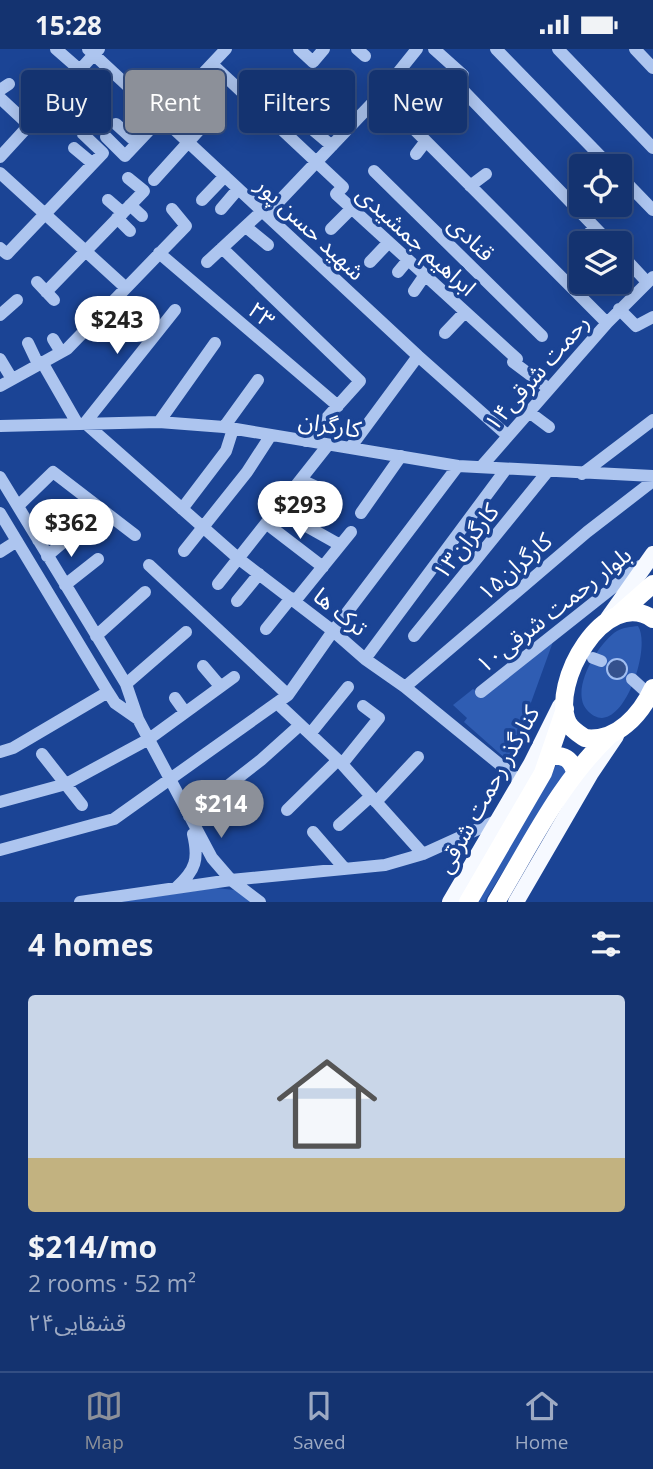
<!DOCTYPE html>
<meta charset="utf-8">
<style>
:root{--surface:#143370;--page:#213f78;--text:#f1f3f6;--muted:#9daac3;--line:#334e83;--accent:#8c9099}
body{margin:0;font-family:"Open Sans","Noto Sans Arabic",sans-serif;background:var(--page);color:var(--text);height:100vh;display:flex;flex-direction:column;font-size:26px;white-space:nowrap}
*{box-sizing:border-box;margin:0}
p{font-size:23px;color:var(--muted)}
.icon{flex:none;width:38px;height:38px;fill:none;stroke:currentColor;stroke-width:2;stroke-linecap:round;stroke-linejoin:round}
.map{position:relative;height:853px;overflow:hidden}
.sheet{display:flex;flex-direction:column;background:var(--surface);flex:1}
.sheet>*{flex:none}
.banner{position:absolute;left:21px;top:21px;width:612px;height:63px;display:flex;gap:14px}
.controls{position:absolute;left:569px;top:105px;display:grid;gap:14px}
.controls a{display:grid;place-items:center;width:63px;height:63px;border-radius:7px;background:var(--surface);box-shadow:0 4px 18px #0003,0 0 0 2px var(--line);font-size:35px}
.price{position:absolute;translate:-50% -60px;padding:0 16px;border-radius:24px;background:#fff;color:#222;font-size:23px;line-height:46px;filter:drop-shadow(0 2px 4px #0008)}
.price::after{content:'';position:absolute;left:50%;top:42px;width:21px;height:16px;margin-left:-10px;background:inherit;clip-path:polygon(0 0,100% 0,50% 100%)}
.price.on{background:var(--accent);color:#fff}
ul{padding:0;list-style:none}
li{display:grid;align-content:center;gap:14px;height:371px;padding:0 28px}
li span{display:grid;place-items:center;height:217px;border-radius:7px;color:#555}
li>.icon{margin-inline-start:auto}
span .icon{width:126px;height:126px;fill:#fffc;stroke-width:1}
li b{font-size:30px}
h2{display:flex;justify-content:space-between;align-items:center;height:84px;padding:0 28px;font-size:30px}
.tag{padding:0 24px;border-radius:7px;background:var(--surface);box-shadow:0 4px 18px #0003,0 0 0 2px var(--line);font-size:24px;line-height:63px}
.tag.on{background:var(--accent);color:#fff}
.status{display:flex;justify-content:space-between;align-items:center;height:49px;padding:0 35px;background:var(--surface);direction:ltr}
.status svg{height:19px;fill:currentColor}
.dock{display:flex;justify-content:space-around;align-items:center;height:98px;border-top:2px solid var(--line);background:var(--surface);font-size:19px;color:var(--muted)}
.dock a{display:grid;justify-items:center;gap:4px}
.dock .on{color:var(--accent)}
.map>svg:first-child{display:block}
</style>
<div class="status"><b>15:28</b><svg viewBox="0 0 49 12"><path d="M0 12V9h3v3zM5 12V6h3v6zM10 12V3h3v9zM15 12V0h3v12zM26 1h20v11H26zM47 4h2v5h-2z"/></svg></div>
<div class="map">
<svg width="653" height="853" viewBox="0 0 653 853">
<rect width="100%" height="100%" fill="#1b4495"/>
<!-- green -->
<path fill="#2f5db3" d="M638 577C653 600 619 697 587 661 569 641 599 593 617 582 624 578 630 578 638 577Z
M554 590 520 684 507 711 464 673 467 669 453 656 473 640 484 647Z
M558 713 568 719 484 853H474Z
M215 839 235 841 255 853H118Z"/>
<!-- water -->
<path fill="#34518d" stroke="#a1bef1" stroke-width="2" d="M607 620a10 10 0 1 1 20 0a10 10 0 1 1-20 0Z"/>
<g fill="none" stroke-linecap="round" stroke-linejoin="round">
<!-- minor -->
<path stroke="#adc5ef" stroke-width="12" d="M56 0 80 21
M88 0 418 307 508 387
M299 0 313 13 324 0
M357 0 365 7
M434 0 463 26 455 33 610 194
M496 0 610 117
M558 0 653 99
M635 0 653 19
M212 15 343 138 336 145 517 310
M39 25 58 45
M27 34 48 56
M0 41 9 35
M380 46 607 274
M0 49 29 76
M271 71 289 53
M116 75 137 94
M414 80 429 66
M313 81 332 97
M106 88 125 107 226 0
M74 99 92 114
M416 105 426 92
M0 108 99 0
M374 122 542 287
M0 124 126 239
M620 127 653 161
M154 131 211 68
M470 137 486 125
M108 151 123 164
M202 151 225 127
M130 156 142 167
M221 160 238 140
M266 166 380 46 417 0
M117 169 130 182
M246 178 268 196
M331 180 352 159
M579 193 595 179
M0 199 7 205 103 104 83 85
M222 199 360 332 306 392
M159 204 338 357
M620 204 647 233
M207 213 262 162
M370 213 389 193
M398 223 408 211
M37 233 54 251
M414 242 425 226
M46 243 144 142 128 129
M619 260 636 277 653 268
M175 261 85 374 239 510 333 582 365 610 405 638 520 732
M0 266 17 251
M445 284 465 263
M53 290 61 303
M28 294 38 315
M0 310 12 330
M42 313 77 374
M513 313 549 340
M0 337 67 300 186 177 172 160
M529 363 549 378
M159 373 215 294
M0 377 159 373 224 378 458 417 653 427
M224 378 258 331
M350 399 418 307
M481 418 607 274 653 228
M582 425 653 371
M0 428 126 635 138 670 212 809 231 831 260 853
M301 431 332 445
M18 457 53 423 135 486
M281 457 308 478 340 496
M182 460 226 402 233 380
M0 464 108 643 115 654 138 670
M361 464 401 407
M267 475 323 518
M38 491 61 471
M184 502 247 423 271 386
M0 503 17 492
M47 507 74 484
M149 516 288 646
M218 535 328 396
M65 536 98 510
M237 552 259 525
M295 552 351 483
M266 580 291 549
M96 587 145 543
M414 587 548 422
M593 609 601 612
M365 610 506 420
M203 617 220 637
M632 630 643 640
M126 635 186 583
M405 638 587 483 653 432
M481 643 640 517
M175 649 185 663
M277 654 342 715 423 805
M310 685 348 638
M0 703 13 699 108 643
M42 705 82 756
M342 715 379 669 363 657
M0 753 66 735 149 690 234 628
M376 753 418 708
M287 761 338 711
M189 767 261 711 300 676
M339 776 371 747
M313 783 345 820
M0 801 114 770 288 646 333 582 458 417
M176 839C196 821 199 810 193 785
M80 853 231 831 385 816 423 805 498 771"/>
<!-- major -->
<path stroke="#f6f9ff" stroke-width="16" d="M608 569 653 505
M450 853 531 715 560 657
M516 853 591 724 616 687"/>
<!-- highway -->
<path stroke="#fff" stroke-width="18" d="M619 565 653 535
M653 570C605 537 549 635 568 674 572 681 579 685 585 689 617 693 641 665 653 639
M550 707C564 706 571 709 575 723
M468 853 543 724 565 660
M496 853C531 795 560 733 610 686"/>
</g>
<g text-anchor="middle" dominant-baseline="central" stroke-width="7" stroke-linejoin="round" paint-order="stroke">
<!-- street labels -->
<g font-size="23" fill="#fff" stroke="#1b4495">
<text transform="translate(311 179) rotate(43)">شهید حسن پور</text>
<text transform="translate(472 189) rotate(44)">قنادی</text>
<text transform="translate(417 191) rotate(42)">ابراهیم جمشیدی</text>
<text transform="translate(262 265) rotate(40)">۲۳</text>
<text transform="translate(536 323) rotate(-49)">۱۴رحمت شرقی</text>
<text transform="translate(330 375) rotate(9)">کارگران</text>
<text transform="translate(465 492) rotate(-51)">کارگران۱۳</text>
<text transform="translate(514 517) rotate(-41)">۱۵کارگران</text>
<text transform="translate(553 560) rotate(-38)">۱۰بلوار رحمت شرقی</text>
<text transform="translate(341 562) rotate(39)">ترک ها</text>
<text transform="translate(487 740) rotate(-61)">کنارگذر رحمت شرقی</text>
</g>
</g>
</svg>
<div class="controls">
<a><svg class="icon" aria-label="locate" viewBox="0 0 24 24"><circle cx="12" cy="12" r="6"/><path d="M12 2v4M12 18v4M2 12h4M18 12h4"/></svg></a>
<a><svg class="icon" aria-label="layers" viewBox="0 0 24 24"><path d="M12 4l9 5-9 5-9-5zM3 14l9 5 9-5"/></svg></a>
</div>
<b class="price" style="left:117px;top:307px">$243</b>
<b class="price" style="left:300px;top:492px">$293</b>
<b class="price" style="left:71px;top:510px">$362</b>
<b class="price on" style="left:221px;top:791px">$214</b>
<div class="banner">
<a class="tag">Buy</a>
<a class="tag on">Rent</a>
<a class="tag">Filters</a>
<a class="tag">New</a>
</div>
</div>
<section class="sheet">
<h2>4 homes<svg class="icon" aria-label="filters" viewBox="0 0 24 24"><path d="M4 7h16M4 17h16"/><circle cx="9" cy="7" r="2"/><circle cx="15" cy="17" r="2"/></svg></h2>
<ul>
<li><span style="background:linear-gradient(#c9d6e8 75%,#c2b280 0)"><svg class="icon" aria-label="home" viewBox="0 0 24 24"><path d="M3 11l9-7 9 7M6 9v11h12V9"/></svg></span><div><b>$214/mo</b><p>2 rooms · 52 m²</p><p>قشقایی۲۴</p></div></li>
</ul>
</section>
<nav class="dock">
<a class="on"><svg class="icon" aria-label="map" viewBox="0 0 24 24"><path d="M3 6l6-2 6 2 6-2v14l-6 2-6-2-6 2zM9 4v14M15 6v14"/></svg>Map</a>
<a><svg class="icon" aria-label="saved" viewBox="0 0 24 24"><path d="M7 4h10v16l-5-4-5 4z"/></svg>Saved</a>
<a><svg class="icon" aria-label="home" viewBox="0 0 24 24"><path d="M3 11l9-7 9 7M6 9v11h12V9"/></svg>Home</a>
</nav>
